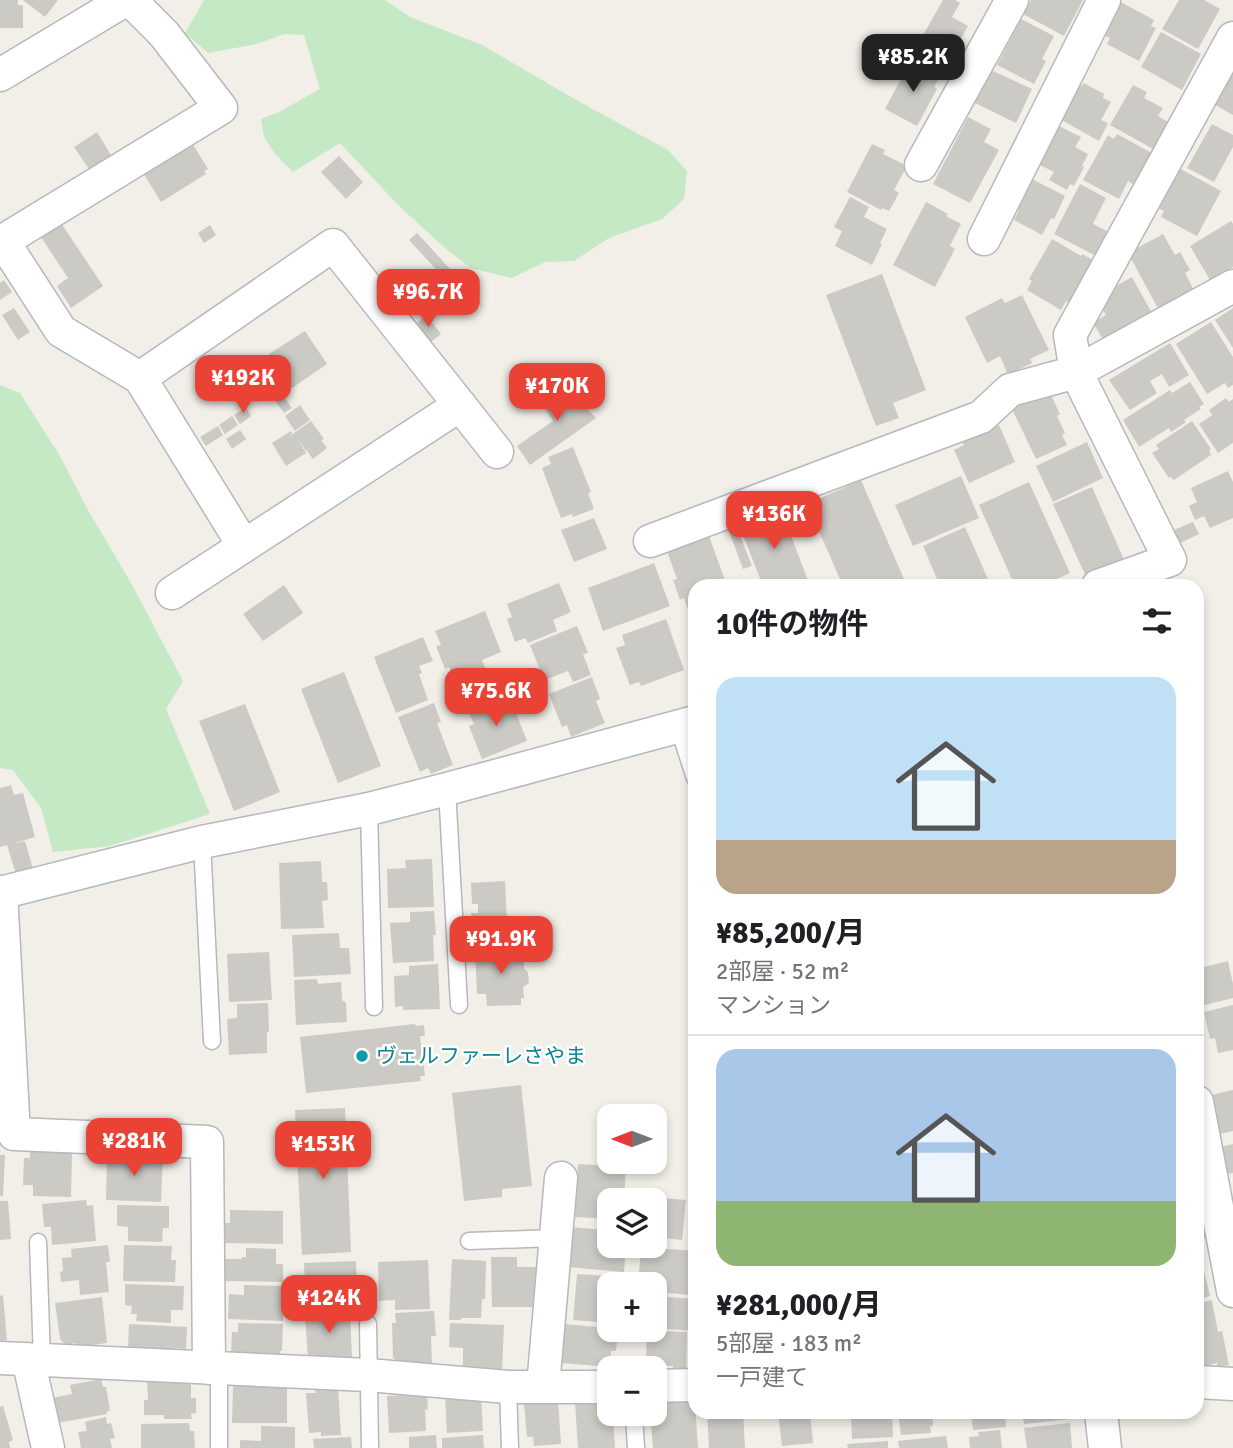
<!DOCTYPE html>
<html lang="ja">
<meta charset="utf-8">
<style>
:root{--surface:#fff;--page:#f2f2f2;--text:#202124;--muted:#757577;--line:#e0e0e0;--accent:#ea4335}
body{margin:0;font-family:Signika,"Noto Sans JP",sans-serif;background:var(--page);color:var(--text);height:100vh;display:flex;flex-direction:column;font-size:26px;white-space:nowrap}
*{box-sizing:border-box;margin:0}
p{font-size:23px;color:var(--muted)}
.icon{flex:none;width:38px;height:38px;fill:none;stroke:currentColor;stroke-width:2;stroke-linecap:round;stroke-linejoin:round}
.map{position:relative;flex:1;overflow:hidden}
.drawer{position:absolute;left:688px;top:579px;width:516px;height:840px;display:flex;flex-direction:column;background:var(--surface);border-radius:21px;box-shadow:0 4px 10px #0003}
.drawer>*{flex:none}
.needle{width:46px;rotate:270deg}
.fabs{position:absolute;left:597px;top:1104px;display:grid;gap:14px}
.fabs a{display:grid;place-items:center;width:70px;height:70px;border-radius:14px;background:var(--surface);box-shadow:0 4px 10px #0003;font-size:35px}
.price{position:absolute;translate:-50% -60px;padding:0 16px;border-radius:14px;background:var(--accent);color:#fff;font-size:23px;line-height:46px;filter:drop-shadow(0 2px 4px #0008)}
.price::after{content:'';position:absolute;left:50%;top:42px;width:21px;height:16px;margin-left:-10px;background:inherit;clip-path:polygon(0 0,100% 0,50% 100%)}
.price.selected{background:#222;color:#fff}
ul{padding:0;list-style:none}
li{display:grid;align-content:center;gap:14px;height:371px;padding:0 28px}
li+li{border-top:2px solid var(--line)}
li span{display:grid;place-items:center;height:217px;border-radius:21px;color:#555}
li>.icon{margin-inline-start:auto}
span .icon{width:126px;height:126px;fill:#fffc;stroke-width:1}
li b{font-size:30px}
h2{display:flex;justify-content:space-between;align-items:center;height:84px;padding:0 28px;font-size:30px}
.map>svg:first-child{display:block}
</style>
<div class="map">
<svg width="1233" height="1448" viewBox="0 0 1233 1448">
<rect width="100%" height="100%" fill="#f1efe8"/>
<!-- green -->
<path fill="#c5e8c5" d="M204 0H385L410 17 482 45 578 101 668 150 687 171 684 199 662 219 609 238 574 261 545 262 512 278 471 268 445 248 399 206 340 143 293 172 275 154 264 137 261 119 279 112 320 89 304 35 284 34 257 44 208 53 185 33Z
M0 385 20 393 60 456 89 512 130 581 183 681 166 709 210 814 110 846 53 852 41 808 13 770 0 768Z"/>
<!-- building -->
<path fill="#cccac5" d="M0 0H18V5H23V28H0Z
M23 0H58L45 17Z
M943 0H955L960 3 952 17 968 26 941 74 920 62 923 55 919 52 922 47 918 44Z
M1031 0H1083L1064 36 1023 14Z
M1179 0H1204L1220 9 1198 49 1162 29Z
M1119 1 1154 20 1151 26 1156 28 1139 61 1107 44 1110 38 1105 36 1115 17 1111 15Z
M1021 19 1054 36 1042 59 1046 61 1034 84 997 65Z
M1161 32 1201 54 1182 90 1141 67Z
M910 62 939 78 934 87 937 89 917 126 885 109Z
M1233 69V115L1212 103Z
M991 70 1032 89 1016 123 975 103Z
M1077 83 1082 86 1084 83 1104 94 1103 98 1111 102 1101 120 1108 123 1099 141 1058 118Z
M1133 85 1147 92 1144 98 1163 108 1158 116 1170 123 1155 150 1110 125Z
M968 117 991 129 984 142 999 150 970 203 933 184Z
M1212 124 1233 135V147L1214 182 1187 168Z
M1057 125 1081 137 1075 147 1088 154 1082 166 1084 167 1074 186 1070 184 1067 190 1049 180 1054 172 1036 163Z
M97 132 111 155 89 169 74 147Z
M1117 134 1152 153 1134 185 1128 181 1119 199 1083 180 1108 135 1114 139Z
M192 143 208 169 204 171 206 174 161 202 142 171Z
M872 144 885 150 883 154 907 166 894 190 899 193 889 211 882 208 881 210 847 192Z
M339 156 363 182 346 199 321 172Z
M1177 167 1221 191 1197 236 1161 217 1164 211 1156 207Z
M1032 179 1065 196 1054 219 1051 218 1042 235 1014 220 1019 210 1013 207 1018 197 1022 199Z
M1080 184 1106 198 1093 224 1109 232 1096 256 1054 234Z
M850 197 869 207 864 217 887 229 880 243 882 244 872 265 835 246 842 231 834 227Z
M926 202 948 214 946 216 961 224 950 246 955 249 935 287 893 265Z
M59 220 103 286 71 308 57 286 68 278 39 234Z
M1231 221 1233 224V267L1210 280 1190 246Z
M210 225 216 235 204 243 198 233Z
M417 233 463 283 455 290 409 240Z
M1163 234 1175 255 1180 252 1190 270 1185 273 1196 294 1161 314 1128 253Z
M1052 239 1081 256 1082 254 1095 261 1070 303 1066 301 1061 310 1027 290 1032 281 1029 279Z
M882 274 926 390 893 403 899 418 876 426 826 295Z
M1132 277 1154 317 1106 344 1093 323 1106 315 1101 306 1109 301 1108 297 1112 295 1109 290Z
M4 280 12 292 0 300V283Z
M1022 295 1049 350 1030 359 1032 363 1008 375 1000 356 987 363 965 317 1002 298 1005 303Z
M14 308 30 332 18 340 2 315Z
M1233 308V348L1215 320Z
M426 315 441 334 431 342 416 324Z
M1211 322 1233 357V385L1228 388 1225 383 1207 394 1176 344Z
M305 331 327 364 292 388 269 354Z
M1170 343 1189 375 1169 387 1162 374 1150 381 1157 393 1130 410 1109 380Z
M1190 382 1204 404 1199 407 1201 409 1184 420 1186 422 1171 432 1169 428 1139 447 1123 420 1170 390 1172 393Z
M561 383 596 418 530 465 517 446 553 421 541 401 543 400 542 397Z
M1049 391 1060 414 1057 416 1065 433 1062 435 1067 445 1036 459 1012 409Z
M284 397 292 408 284 413 276 402Z
M1226 398 1229 402 1233 399V443L1218 453 1199 424 1212 415 1209 410Z
M300 405 310 420 295 431 285 416Z
M246 407 251 416 240 424 234 415Z
M232 416 238 425 225 434 219 425Z
M311 421 324 439 321 440 327 448 313 459 307 451 314 445 306 451 296 436 306 453 286 466 272 443 291 431 292 433 290 436Z
M1192 421 1211 449 1209 451 1211 455 1174 480 1171 477 1169 478 1152 453 1159 449 1156 445Z
M999 425 1015 462 969 483 954 450 964 445 962 441Z
M218 426 223 435 206 446 200 437Z
M240 430 246 439 232 449 226 439Z
M1087 442 1103 478 1053 502 1036 466Z
M573 447 591 492 588 493 594 509 573 517 572 514 561 518 542 468 551 464 548 457Z
M1228 471 1233 482V518L1210 528 1204 516 1195 520 1189 506 1197 502 1191 488Z
M961 476 979 518 913 546 895 505Z
M861 480 907 586H843L807 504Z
M1029 482 1070 573 1041 586H1015L979 505Z
M1092 487 1125 562 1087 579 1053 504Z
M781 509 810 586H763L739 525Z
M594 518 607 549 574 562 561 530Z
M1193 522 1199 534 1180 543 1174 530Z
M736 525 752 566 743 569 728 528Z
M965 527 991 586H940L923 546Z
M709 536 727 586H695L694 627 684 598 680 600 673 580 677 579 667 551Z
M654 563 670 606 603 631 588 588Z
M559 583 571 612 553 620 557 631 528 643 525 638 515 642 507 619 512 617 507 604Z
M284 585 303 613 263 641 243 614Z
M485 611 501 652 482 660 493 687 463 700 449 667 445 669 436 646 441 645 435 631Z
M666 619 684 670 641 686 639 682 630 685 616 648 625 645 622 635Z
M577 626 588 653 583 654 591 675 573 682 568 671 544 680 530 645Z
M423 637 433 661 419 666 422 673 419 674 428 700 396 713 374 657Z
M344 672 381 766 338 783 301 689Z
M592 677 600 699 596 701 605 723 571 737 567 725 562 727 549 694Z
M501 698 507 711 514 708 527 741 482 759 469 726 474 724 468 711Z
M434 703 441 722 437 723 453 765 431 774 428 768 420 772 398 717Z
M245 704 280 792 234 811 199 721Z
M11 785 14 795 23 793 35 837 11 844 25 841 33 869 16 874 7 845 0 847V788Z
M432 859 434 907 388 908 387 869 406 868 405 860Z
M321 861 322 882H327L328 900 322 901 324 928 281 929 279 863Z
M505 881 507 921 520 920 521 945 473 947 471 913H478V904H472L471 883Z
M434 911 436 935H433L434 961 393 963 390 923 410 922V912Z
M339 933 340 948H349L351 974 294 977 292 935Z
M524 949V969L528 972 529 983 523 987 524 998H521V1005L487 1006 486 994H477L475 951Z
M269 952 272 1000 229 1002 227 954Z
M1228 961 1233 984V998L1197 1007V969Z
M438 964 440 1009 403 1010V1006L395 1007 394 976 409 975V966Z
M317 979 318 984 341 982 342 1000 346 1003 347 1022 296 1025 294 980Z
M268 1003 269 1032H267V1053L229 1055 227 1019 237 1018V1004Z
M1233 1005V1050L1218 1053 1215 1038 1210 1039 1204 1012Z
M415 1024 416 1026 424 1025 425 1036H420L425 1076H420L421 1081 306 1093 300 1037Z
M521 1085 532 1186 502 1189V1197L464 1201 452 1093Z
M1233 1090V1131L1220 1134 1211 1095Z
M345 1108 351 1252 302 1255 295 1110Z
M1233 1144V1173L1226 1174 1220 1147Z
M30 1151 72 1152 71 1197 33 1196V1185H23L24 1158H30Z
M0 1155H5L3 1196H0Z
M107 1155 163 1157 161 1202 106 1200Z
M578 1164 626 1167 624 1200H609V1219L575 1217Z
M651 1197 686 1200 682 1240 654 1237V1200H651Z
M86 1200 87 1206 93 1205 96 1241 52 1245 51 1227H44L42 1204Z
M1197 1200 1206 1238 1197 1240Z
M0 1201H8L11 1239 0 1240Z
M117 1205 169 1206V1228H163L162 1242 128 1241V1227L117 1226Z
M230 1210 283 1211V1244L225 1243V1223H230Z
M571 1227 605 1230 604 1235H609V1246H626L624 1272 567 1267Z
M1197 1242 1210 1296 1197 1299Z
M108 1245 110 1262H106L109 1292 80 1295 79 1280 61 1282 60 1272 63 1271 62 1258 72 1257 71 1249Z
M124 1245 172 1246 171 1260H176L175 1282 123 1281Z
M641 1247 695 1251 692 1295 654 1292V1284H638Z
M246 1248 276 1249V1264H283V1282L223 1281V1259H242V1257H246Z
M491 1257H517V1267H536V1307H492Z
M452 1259 486 1261 485 1299H482L481 1318H461V1320H449Z
M428 1260 430 1309 395 1310V1300L379 1301 378 1262Z
M356 1261 357 1290H350L351 1310 306 1311 304 1263Z
M577 1274 623 1277V1284H609V1323L573 1320Z
M125 1284 184 1286 183 1310H171V1323L136 1321 137 1314H131L132 1306 125 1305Z
M244 1285 283 1286V1321L228 1319 229 1294 244 1295Z
M3 1295 7 1340 0 1341V1296Z
M654 1296 695 1299V1331L654 1328Z
M102 1297 107 1343 77 1347 76 1343 65 1345 60 1339 55 1303Z
M1212 1300 1218 1332 1222 1331 1229 1365 1217 1367V1363L1201 1367 1200 1363 1197 1364V1304Z
M434 1311 436 1336H431L432 1365 400 1366 393 1357 392 1323H396L395 1313Z
M350 1312 352 1357 308 1359 305 1314Z
M238 1323 283 1324 282 1351H280V1356L231 1355 232 1332H238Z
M450 1323 504 1325 502 1371 463 1369V1348L449 1347Z
M129 1324 187 1327 186 1349 174 1348 173 1351 128 1349Z
M565 1324 609 1328V1330L618 1331 616 1351H611L610 1367 562 1363Z
M658 1331 687 1332 686 1372 672 1371 673 1366 656 1365V1361L646 1360 647 1334 657 1335Z
M101 1379 103 1387H106L110 1411H107V1414L57 1423 52 1398 72 1394 70 1385Z
M191 1380V1398H196V1413L191 1414 192 1419H164V1415H144V1400H148L147 1381Z
M233 1386 287 1387V1423H232Z
M338 1387 341 1435 321 1436V1432L309 1433 306 1393H316L315 1389Z
M427 1394 428 1409 425 1410 426 1431 389 1433 387 1396Z
M481 1395 483 1431 447 1433 445 1397Z
M690 1398 691 1405 695 1404 698 1448H653L651 1422H655L654 1401Z
M609 1400V1414H613L615 1448H578L575 1402Z
M558 1401 561 1444 534 1446 533 1437H527L524 1404Z
M3 1406 13 1440 9 1442 10 1448H0V1407Z
M707 1412H743L745 1448H709Z
M778 1412H810L813 1443 782 1446Z
M851 1412H892L893 1437 852 1439Z
M898 1412H932L933 1426H930L931 1433 901 1435Z
M971 1412H1008V1417H1005L1006 1427 973 1430Z
M1022 1412H1070V1419L1024 1424Z
M106 1417 107 1424 111 1423 115 1438 110 1439 112 1448H81L78 1432 87 1431 85 1422Z
M189 1423 190 1431H194L195 1448H141V1424Z
M1070 1423 1072 1448H1027L1024 1428Z
M261 1426 295 1427V1448H240V1440L261 1441Z
M1000 1430 1002 1448H970L969 1437 979 1436 978 1432Z
M436 1435 437 1448H409V1437Z
M483 1435 484 1448H442V1438Z
M946 1436 948 1448H899L898 1441Z
M351 1437 352 1448H314L313 1439Z
M888 1441V1448H848L847 1444Z"/>
<g fill="none" stroke-linecap="round" stroke-linejoin="round">
<!-- service casing -->
<g stroke="#b5b8bc" stroke-width="19">
<path id="service" d="M678 726 695 778
M447 789 459 1005
M369 809 374 1007
M202 842 212 1041
M469 1241 556 1238
M38 1242 42 1360
M368 1324 370 1448
M219 1368V1448
M508 1387 510 1448
M634 1414 636 1448"/>
</g>
<!-- minor casing -->
<g stroke="#b5b8bc" stroke-width="35">
<path id="minor" d="M130 0 164 34 221 108 3 241 61 331 140 378 333 245 497 452
M0 75 125 0
M921 165 1012 0
M984 239 1104 0
M140 378 244 546
M650 541 981 417 1010 390 1076 372 1233 286
M1098 586 1170 560 1076 372 1070 335 1233 38
M172 593 460 405
M1 892 14 1134 207 1142 209 1368
M0 893 202 842 369 809 447 789 695 722
M1197 1102 1233 1291
M0 1358 368 1375 508 1387H609
M28 1359 48 1448
M1197 1382 1233 1384
M654 1386 695 1385
M543 1387 561 1178
M1101 1412 1105 1448"/>
</g>
<!-- service -->
<use href="#service" stroke="#fff" stroke-width="16"/>
<!-- minor -->
<use href="#minor" stroke="#fff" stroke-width="32"/>
</g>
<!-- markers -->
<circle fill="#0f9aa8" stroke="#fff" stroke-width="2.5" cx="362" cy="1056" r="7"/>
<g text-anchor="middle" dominant-baseline="central" stroke-width="5" stroke-linejoin="round" paint-order="stroke">
<!-- culture labels -->
<g font-size="21" fill="#0d838f" stroke="#fff" text-anchor="start">
<text x="376" y="1056">ヴェルファーレさやま</text>
</g>
</g>
</svg>
<div class="fabs">
<a><svg class="needle" viewBox="-14 -14 28 28"><path d="M0-13l5 13h-10z" fill="#e53935"/><path d="M0 13l5-13h-10z" fill="#757577"/></svg></a>
<a><svg class="icon" aria-label="layers" viewBox="0 0 24 24"><path d="M12 4l9 5-9 5-9-5zM3 14l9 5 9-5"/></svg></a>
<a>+</a>
<a>−</a>
</div>
<b class="price selected" style="left:913px;top:94px">¥85.2K</b>
<b class="price" style="left:428px;top:329px">¥96.7K</b>
<b class="price" style="left:243px;top:415px">¥192K</b>
<b class="price" style="left:557px;top:423px">¥170K</b>
<b class="price" style="left:774px;top:551px">¥136K</b>
<b class="price" style="left:496px;top:728px">¥75.6K</b>
<b class="price" style="left:501px;top:976px">¥91.9K</b>
<b class="price" style="left:134px;top:1178px">¥281K</b>
<b class="price" style="left:323px;top:1181px">¥153K</b>
<b class="price" style="left:329px;top:1335px">¥124K</b>
<section class="drawer">
<h2>10件の物件<svg class="icon" aria-label="filters" viewBox="0 0 24 24"><path d="M4 7h16M4 17h16"/><circle cx="9" cy="7" r="2"/><circle cx="15" cy="17" r="2"/></svg></h2>
<ul>
<li><span style="background:linear-gradient(#bfe0f5 75%,#b9a48a 0)"><svg class="icon" aria-label="home" viewBox="0 0 24 24"><path d="M3 11l9-7 9 7M6 9v11h12V9"/></svg></span><div><b>¥85,200/月</b><p>2部屋 · 52 m²</p><p>マンション</p></div></li>
<li><span style="background:linear-gradient(#a9c7e8 70%,#8fb573 0)"><svg class="icon" aria-label="home" viewBox="0 0 24 24"><path d="M3 11l9-7 9 7M6 9v11h12V9"/></svg></span><div><b>¥281,000/月</b><p>5部屋 · 183 m²</p><p>一戸建て</p></div></li>
</ul>
</section>
</div>
